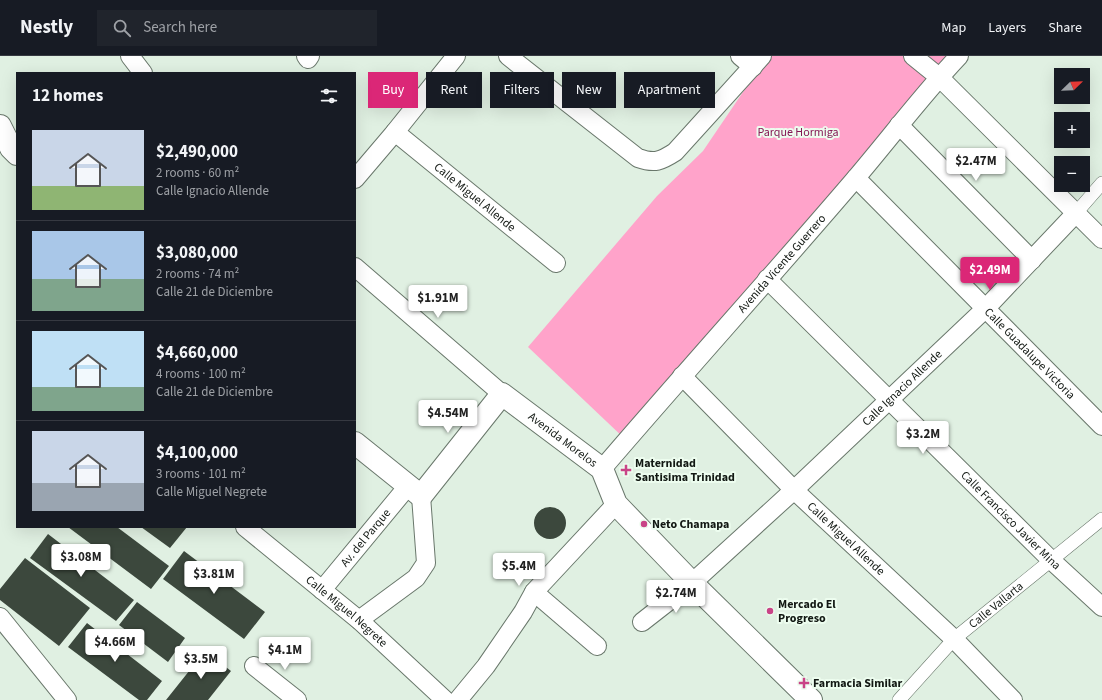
<!DOCTYPE html>
<meta charset="utf-8">
<style>
:root{--surface:#171b24;--page:#20242c;--text:#f1f3f6;--muted:#9ea1a6;--line:#363941;--accent:#db2777}
body{margin:0;font-family:"Source Sans 3",sans-serif;background:var(--page);color:var(--text);height:100vh;display:flex;flex-direction:column;font-size:15px;white-space:nowrap}
*{box-sizing:border-box;margin:0}
p{font-size:13px;color:var(--muted)}
.icon{flex:none;width:22px;height:22px;fill:none;stroke:currentColor;stroke-width:2;stroke-linecap:round;stroke-linejoin:round}
.map{position:relative;flex:1;overflow:hidden}
.side{position:absolute;left:16px;top:16px;width:340px;height:456px;display:flex;flex-direction:column;background:var(--surface);border-radius:0px;box-shadow:0 4px 16px #0002}
.side>*{flex:none}
.guide{position:absolute;left:368px;top:16px;width:380px;height:36px;display:flex;gap:8px}
.needle{width:26px;rotate:67deg}
.controls{position:absolute;left:1054px;top:12px;display:grid;gap:8px}
.controls a{display:grid;place-items:center;width:36px;height:36px;border-radius:0px;background:var(--surface);box-shadow:0 4px 16px #0002;font-size:20px}
.price{position:absolute;translate:-50% -34px;padding:0 9px;border-radius:4px;background:#fff;color:#222;font-size:13px;line-height:26px;filter:drop-shadow(0 1px 2px #0008)}
.price::after{content:'';position:absolute;left:50%;top:24px;width:12px;height:9px;margin-left:-6px;background:inherit;clip-path:polygon(0 0,100% 0,50% 100%)}
.price.current{background:var(--accent);color:#fff}
ul{padding:0;list-style:none}
li{display:flex;align-items:center;gap:12px;height:100px;padding:0 16px}
li+li{border-top:1px solid var(--line)}
li span{display:grid;place-items:center;flex:none;width:112px;height:80px;border-radius:0px;color:#555}
li>.icon{margin-inline-start:auto}
span .icon{width:48px;height:48px;fill:#fffc;stroke-width:1}
li b{font-size:17px}
h2{display:flex;justify-content:space-between;align-items:center;height:48px;padding:0 16px;font-size:17px}
.chip{padding:0 14px;border-radius:0px;background:var(--surface);box-shadow:0 4px 16px #0002;font-size:14px;line-height:36px}
.chip.current{background:var(--accent);color:#fff}
header{display:flex;align-items:center;gap:24px;box-sizing:border-box;height:56px;padding:0 20px;background:var(--surface);border-bottom:1px solid var(--line)}
header strong{font-size:19px}
nav{display:flex;gap:22px;margin-inline-start:auto;font-size:14px}
.search{width:280px;height:36px;background:var(--page);display:flex;align-items:center;gap:10px;box-sizing:border-box;padding:0 14px;border-radius:0px;color:var(--muted);font-size:15px}
.map>svg:first-child{display:block}
</style>
<header>
<strong>Nestly</strong>
<div class="search"><svg class="icon" aria-label="search" viewBox="0 0 24 24"><circle cx="10" cy="10" r="6"/><path d="M15 15l6 6"/></svg>Search here</div>
<nav><a>Map</a><a>Layers</a><a>Share</a></nav>
</header>
<div class="map">
<svg width="1102" height="644" viewBox="0 0 1102 644">
<rect width="100%" height="100%" fill="#e0f0e2"/>
<!-- green -->
<path fill="#ffa3ca" d="M772 0H954L626 384 528 291 657 140 703 95 743 36Z"/>
<!-- building -->
<path fill="#3c483d" d="M534 467a16 16 0 1 1 32 0a16 16 0 1 1-32 0Z
M68 471H117L169 510 151 533Z
M141 471H187L170 492Z
M48 478 134 544 116 565 30 502Z
M184 495 265 556 244 583 163 523Z
M25 502 90 552 59 590 0 544V533Z
M137 546 185 582 168 606 119 569Z
M87 567 162 625 147 644H139L68 591Z
M205 595 231 615 208 644H166Z"/>
<g fill="none" stroke-linecap="round" stroke-linejoin="round">
<!-- pedestrian casing -->
<g stroke="#69776b" stroke-width="14">
<g id="pedestrian">
<path d="M1076 157 1102 127"/>
<path id="s1" d="M899 644 954 583 1102 463"/>
</g>
</g>
<!-- minor casing -->
<g stroke="#69776b" stroke-width="20">
<g id="minor">
<path d="M130 0 143 17"/>
<path d="M306 0 308 3 310 0"/>
<path d="M508 0 638 102C655 108 661 105 675 96L762 0"/>
<path d="M740 0 753 11"/>
<path d="M913 0 939 21 1102 183"/>
<path d="M899 69 1032 204"/>
<path id="s2" d="M395 76 556 207"/>
<path id="s3" d="M856 122 1102 370"/>
<path d="M355 123 395 76 456 0"/>
<path d="M355 211 502 338"/>
<path id="s4" d="M767 223 1051 504 1102 551"/>
<path id="s5" d="M682 320 794 434 954 583 1013 644"/>
<path id="s6" d="M602 413C686 315 772 220 855 123 890 82 922 39 959 0"/>
<path id="s7" d="M245 471 359 564 445 644"/>
<path id="s8" d="M322 534 408 430"/>
<path d="M534 536 597 590"/>
<path d="M0 561 67 644"/>
<path d="M359 564 416 522 426 507 421 440"/>
<path id="s9" d="M642 566 692 527 794 434 986 252 1076 157"/>
<path d="M254 610 297 644"/>
<path d="M458 644 486 610 523 556 534 536 616 448"/>
</g>
</g>
<!-- secondary casing -->
<g stroke="#69776b" stroke-width="24">
<g id="secondary">
<path d="M0 70 11 92 17 98"/>
<path id="s10" d="M355 387 421 440 502 338 602 413 616 448 692 527 811 644"/>
</g>
</g>
<!-- pedestrian -->
<use href="#pedestrian" stroke="#fff" stroke-width="13"/>
<!-- minor -->
<use href="#minor" stroke="#fff" stroke-width="18"/>
<!-- secondary -->
<use href="#secondary" stroke="#fff" stroke-width="22"/>
</g>
<!-- markers -->
<g fill="#c94487" stroke="#edfdef" stroke-width="1.5">
<path d="M624 408h4v4h4v4h-4v4h-4v-4h-4v-4h4z"/>
<circle cx="644" cy="468" r="4"/>
<circle cx="770" cy="555" r="4"/>
<path d="M802 621h4v4h4v4h-4v4h-4v-4h-4v-4h4z"/>
</g>
<g text-anchor="middle" dominant-baseline="central" stroke-width="4" stroke-linejoin="round" paint-order="stroke">
<!-- park labels -->
<g font-size="12" fill="#861855" stroke="#edfdef">
<text x="798" y="76">Parque Hormiga</text>
</g>
<!-- street labels -->
<g font-size="12" fill="#121813" stroke="#edfdef">
<text stroke="none"><textPath href="#s2" startOffset="103">Calle Miguel Allende</textPath></text>
<text stroke="none"><textPath href="#s6" startOffset="273">Avenida Vicente Guerrero</textPath></text>
<text stroke="none"><textPath href="#s3" startOffset="247">Calle Guadalupe Victoria</textPath></text>
<text stroke="none"><textPath href="#s9" startOffset="350">Calle Ignacio Allende</textPath></text>
<text stroke="none"><textPath href="#s10" startOffset="291">Avenida Morelos</textPath></text>
<text stroke="none"><textPath href="#s4" startOffset="343">Calle Francisco Javier Mina</textPath></text>
<text stroke="none"><textPath href="#s8" startOffset="68">Av. del Parque</textPath></text>
<text stroke="none"><textPath href="#s5" startOffset="231">Calle Miguel Allende</textPath></text>
<text stroke="none"><textPath href="#s1" startOffset="136">Calle Vallarta</textPath></text>
<text stroke="none"><textPath href="#s7" startOffset="132">Calle Miguel Negrete</textPath></text>
</g>
<!-- poi labels -->
<g font-size="12" font-weight="bold" fill="#121813" stroke="#edfdef" text-anchor="start">
<text x="635" y="407">Maternidad<tspan x="635" dy="14">Santisima Trinidad</tspan></text>
<text x="652" y="468">Neto Chamapa</text>
<text x="778" y="548">Mercado El<tspan x="778" dy="14">Progreso</tspan></text>
<text x="813" y="627">Farmacia Similar</text>
</g>
</g>
</svg>
<div class="controls">
<a><svg class="needle" viewBox="-14 -14 28 28"><path d="M0-13l5 13h-10z" fill="#e53935"/><path d="M0 13l5-13h-10z" fill="#9ea1a6"/></svg></a>
<a>+</a>
<a>−</a>
</div>
<b class="price" style="left:976px;top:126px">$2.47M</b>
<b class="price current" style="left:990px;top:235px">$2.49M</b>
<b class="price" style="left:438px;top:263px">$1.91M</b>
<b class="price" style="left:448px;top:378px">$4.54M</b>
<b class="price" style="left:923px;top:399px">$3.2M</b>
<b class="price" style="left:81px;top:522px">$3.08M</b>
<b class="price" style="left:519px;top:531px">$5.4M</b>
<b class="price" style="left:214px;top:539px">$3.81M</b>
<b class="price" style="left:676px;top:558px">$2.74M</b>
<b class="price" style="left:115px;top:607px">$4.66M</b>
<b class="price" style="left:285px;top:615px">$4.1M</b>
<b class="price" style="left:201px;top:624px">$3.5M</b>
<div class="guide">
<a class="chip current">Buy</a>
<a class="chip">Rent</a>
<a class="chip">Filters</a>
<a class="chip">New</a>
<a class="chip">Apartment</a>
</div>
<section class="side">
<h2>12 homes<svg class="icon" aria-label="filters" viewBox="0 0 24 24"><path d="M4 7h16M4 17h16"/><circle cx="9" cy="7" r="2"/><circle cx="15" cy="17" r="2"/></svg></h2>
<ul>
<li><span style="background:linear-gradient(#c9d6e8 70%,#8fb573 0)"><svg class="icon" aria-label="home" viewBox="0 0 24 24"><path d="M3 11l9-7 9 7M6 9v11h12V9"/></svg></span><div><b>$2,490,000</b><p>2 rooms · 60 m²</p><p>Calle Ignacio Allende</p></div></li>
<li><span style="background:linear-gradient(#a9c7e8 60%,#7fa58c 0)"><svg class="icon" aria-label="home" viewBox="0 0 24 24"><path d="M3 11l9-7 9 7M6 9v11h12V9"/></svg></span><div><b>$3,080,000</b><p>2 rooms · 74 m²</p><p>Calle 21 de Diciembre</p></div></li>
<li><span style="background:linear-gradient(#bfe0f5 70%,#7fa58c 0)"><svg class="icon" aria-label="home" viewBox="0 0 24 24"><path d="M3 11l9-7 9 7M6 9v11h12V9"/></svg></span><div><b>$4,660,000</b><p>4 rooms · 100 m²</p><p>Calle 21 de Diciembre</p></div></li>
<li><span style="background:linear-gradient(#c9d6e8 65%,#9aa5b1 0)"><svg class="icon" aria-label="home" viewBox="0 0 24 24"><path d="M3 11l9-7 9 7M6 9v11h12V9"/></svg></span><div><b>$4,100,000</b><p>3 rooms · 101 m²</p><p>Calle Miguel Negrete</p></div></li>
</ul>
</section>
</div>
